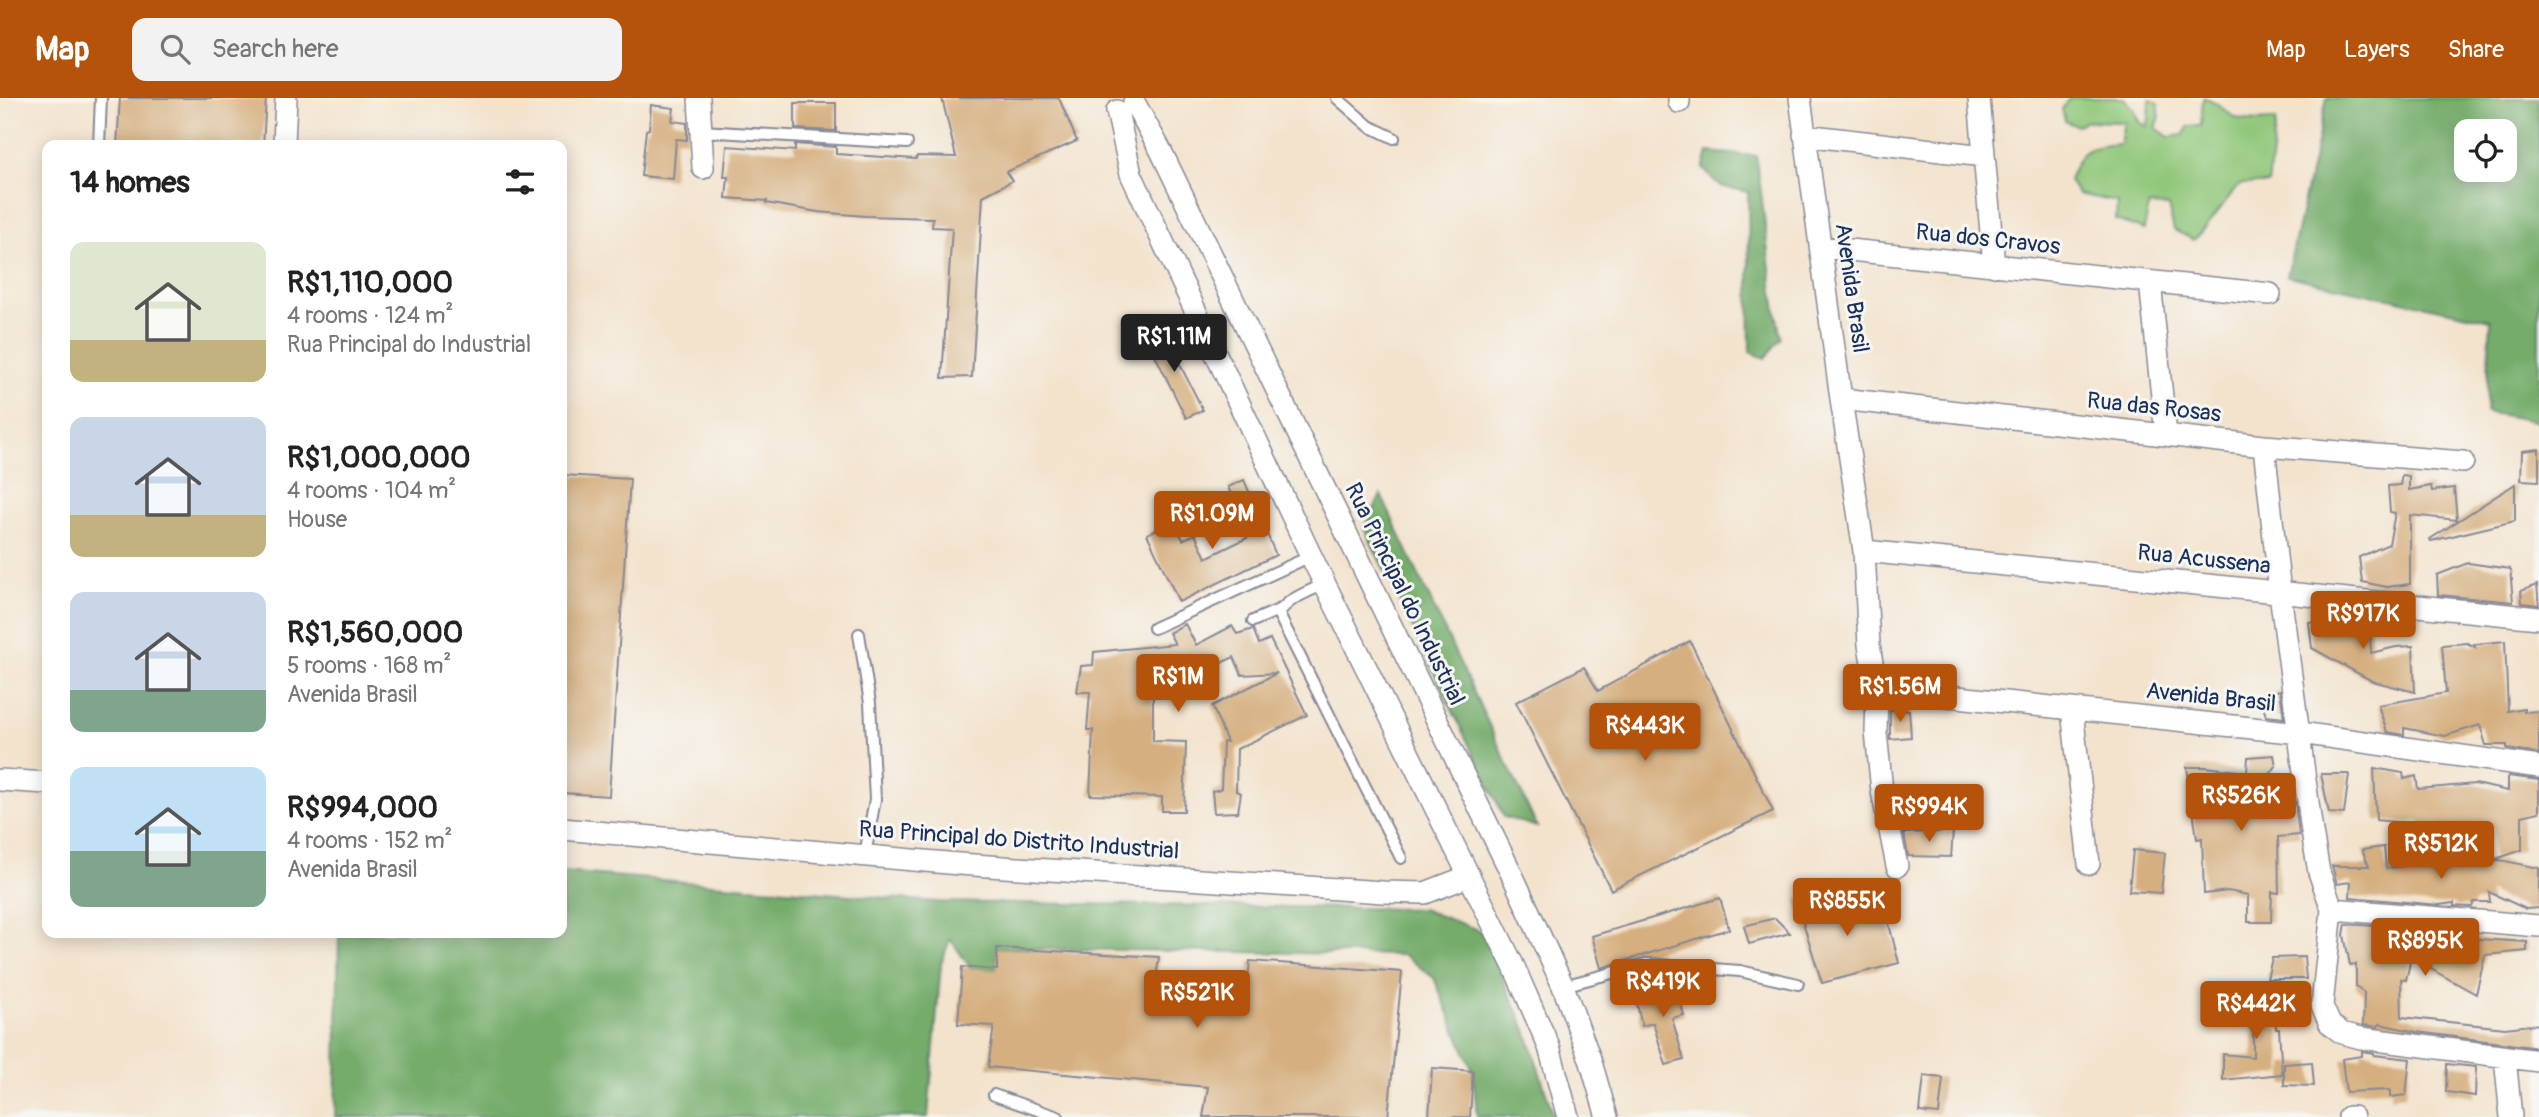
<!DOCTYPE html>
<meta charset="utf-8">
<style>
:root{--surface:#fff;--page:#f2f2f2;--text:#222;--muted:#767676;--accent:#b45309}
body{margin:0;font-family:Pangolin,sans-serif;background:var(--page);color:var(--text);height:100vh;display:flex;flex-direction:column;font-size:26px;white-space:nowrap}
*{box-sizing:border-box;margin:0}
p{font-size:23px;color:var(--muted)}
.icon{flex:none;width:38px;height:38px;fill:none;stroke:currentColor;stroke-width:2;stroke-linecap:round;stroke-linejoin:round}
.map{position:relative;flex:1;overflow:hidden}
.details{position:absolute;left:42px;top:42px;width:525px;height:798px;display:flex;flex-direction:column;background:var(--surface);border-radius:14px;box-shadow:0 4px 18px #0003}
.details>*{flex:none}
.buttons{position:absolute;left:2454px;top:21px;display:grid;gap:14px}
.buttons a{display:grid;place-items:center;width:63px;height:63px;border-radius:14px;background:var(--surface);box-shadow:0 4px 18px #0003;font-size:35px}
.price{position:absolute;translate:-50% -60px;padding:0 16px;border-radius:7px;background:var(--accent);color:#fff;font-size:23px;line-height:46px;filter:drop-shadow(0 2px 4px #0008)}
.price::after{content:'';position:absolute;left:50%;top:42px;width:21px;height:16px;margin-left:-10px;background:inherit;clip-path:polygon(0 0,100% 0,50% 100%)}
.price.active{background:#222;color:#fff}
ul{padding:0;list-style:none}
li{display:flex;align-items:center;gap:21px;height:175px;padding:0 28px}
li span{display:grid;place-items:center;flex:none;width:196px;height:140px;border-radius:14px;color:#555}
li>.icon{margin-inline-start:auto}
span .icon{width:84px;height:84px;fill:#fffc;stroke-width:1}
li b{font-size:30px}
h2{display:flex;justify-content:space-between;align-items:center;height:84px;padding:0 28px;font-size:30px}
header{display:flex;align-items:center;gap:42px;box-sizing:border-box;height:98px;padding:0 35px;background:var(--accent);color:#fff}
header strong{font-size:33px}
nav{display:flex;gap:38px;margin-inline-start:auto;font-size:24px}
.search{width:490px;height:63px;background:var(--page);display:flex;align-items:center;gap:18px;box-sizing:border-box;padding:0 24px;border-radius:14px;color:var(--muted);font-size:26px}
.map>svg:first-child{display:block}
</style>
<header>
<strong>Map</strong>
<div class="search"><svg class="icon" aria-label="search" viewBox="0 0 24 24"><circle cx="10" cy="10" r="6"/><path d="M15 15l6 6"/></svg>Search here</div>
<nav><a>Map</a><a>Layers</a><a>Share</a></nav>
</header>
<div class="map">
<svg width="2539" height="1019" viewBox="0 0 2539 1019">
<rect width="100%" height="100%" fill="#f6f6f2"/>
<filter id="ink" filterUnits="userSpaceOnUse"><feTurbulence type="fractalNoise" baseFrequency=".0143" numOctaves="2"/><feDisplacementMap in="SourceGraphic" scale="14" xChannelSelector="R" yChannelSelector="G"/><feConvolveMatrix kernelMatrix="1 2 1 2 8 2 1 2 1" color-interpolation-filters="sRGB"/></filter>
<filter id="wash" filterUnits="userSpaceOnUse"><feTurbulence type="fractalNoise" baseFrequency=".00686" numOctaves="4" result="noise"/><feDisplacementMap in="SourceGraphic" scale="28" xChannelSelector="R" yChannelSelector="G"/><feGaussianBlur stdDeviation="1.57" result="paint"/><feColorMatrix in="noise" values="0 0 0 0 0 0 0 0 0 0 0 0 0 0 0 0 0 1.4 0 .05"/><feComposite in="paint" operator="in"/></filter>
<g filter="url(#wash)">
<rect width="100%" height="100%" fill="#f3e3cd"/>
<!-- green -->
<path fill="#91c77a" stroke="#567b6c" stroke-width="2" d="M2069 0H2124L2134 11 2139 24 2147 28 2149 21 2150 1 2158 6 2160 20 2156 30 2169 39 2183 37 2189 28H2201L2203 0C2215 0 2225 15 2236 20 2247 25 2264 22 2276 22L2268 86H2240C2223 104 2212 125 2194 142L2174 132 2168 108 2149 107 2144 132 2116 122 2117 104 2078 96 2069 83C2079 51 2088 48 2120 46L2124 24 2086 23 2077 28 2065 23 2062 11Z"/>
<!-- forest -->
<path fill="#74ac6a" stroke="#486e64" stroke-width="2" fill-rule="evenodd" d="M2327 0H2539V324L2486 314 2491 222 2287 178ZM2466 33H2504V72H2466Z
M1708 54 1756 58C1766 119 1768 180 1781 240L1765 260 1750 254 1748 94 1720 88 1703 71Z
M1381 397 1537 729 1504 719 1364 430Z
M562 774 938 804 1422 811 1481 833 1526 932 1554 1019H1477L1473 973 1434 880 1404 857 997 850V872L971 870 950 841 941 866 928 1019H335L339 835H562Z"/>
<g id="blocks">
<!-- building -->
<path fill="#d5af7f" d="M120 0H266L263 47H117Z
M942 0H1059L1077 43 1006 74 1012 83 983 98 972 279 942 280 952 130 932 129 933 120 865 118 818 114 766 105 767 103 726 100 728 79H724L727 48 795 53V46L836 49V56L916 61 917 58 956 59Z
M795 5H836V33L795 31Z
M651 7 674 10 672 23 687 25V42L676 41 673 81 641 78 646 32 649 31Z
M1162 231 1203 312 1186 320 1146 239Z
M2539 351V383L2521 382 2522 353Z
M562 377 630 381 609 698 562 695Z
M2402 377 2409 378V392L2431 388 2432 393 2454 390 2457 422 2410 417V486L2387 489 2362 484 2359 459 2389 446 2395 415 2390 414 2388 388 2400 387Z
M1244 382 1276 457 1179 504 1147 436 1174 423 1183 442 1195 436 1206 460 1249 439 1228 389Z
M2515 386V423L2431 443 2430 441Z
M2468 465 2510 471 2513 504 2438 497 2437 477Z
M2537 487 2539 507 2522 505 2521 493Z
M2369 516 2371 555 2396 549 2413 548 2415 594 2372 583 2312 550 2309 524H2332V519Z
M1185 526 1196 547 1232 528 1237 536 1253 531 1259 546 1270 541 1307 617 1237 651 1236 693 1241 695 1238 714 1214 715 1212 693 1221 691 1223 644H1227L1212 608 1277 575 1242 577 1234 559 1203 573 1205 580 1169 582 1153 587V643L1186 644 1184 713H1162V699L1090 697 1093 632H1087L1090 594H1077L1081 568 1093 567 1094 554 1175 546 1169 535Z
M1690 543 1773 713 1611 792 1516 604 1584 569 1598 593Z
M2505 543 2508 613 2524 610V614L2539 613V656L2507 651V647H2486L2480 627 2445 638 2404 630V637L2387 634 2378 607 2446 595 2442 547 2467 545 2475 549 2474 546Z
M2280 592 2284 620 2266 618 2260 598Z
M1890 612H1909L1911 639 1890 641Z
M2274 657 2276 668 2247 707 2295 704 2299 737 2278 739 2279 795 2272 794 2271 824H2248V797L2228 793 2204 796 2202 740 2197 741 2187 669H2206L2247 674 2248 659Z
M2374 670 2403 675 2404 681 2416 678 2418 691 2475 686 2508 693V678L2539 682V714L2522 718V752L2493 762 2494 730 2487 731V725L2459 732 2432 728 2418 723 2406 725 2376 722Z
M2321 676H2349L2344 716 2329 715Z
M1953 733 1951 759 1908 758 1904 735Z
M2384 749 2386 771 2423 764 2422 759 2440 753 2442 769 2500 762 2539 770V810L2526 811 2489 794 2490 804H2474L2472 809 2454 808V805L2439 807 2350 799 2351 784 2337 786 2332 768H2369L2362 752Z
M2133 752 2165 755 2161 795 2129 793Z
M1824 793 1832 817 1883 803 1899 865 1822 885 1796 802Z
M1720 800 1729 831 1601 870 1592 838Z
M1775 820 1790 835 1749 846 1744 828Z
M2346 826 2390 829 2412 833V837L2527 844V853L2485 857 2476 896 2411 860 2406 882 2401 881 2402 919 2505 930 2539 926V950L2417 934 2379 926 2378 929 2363 927 2364 895 2356 889V866L2350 867 2344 837Z
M997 850 1159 859 1155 887 1247 892 1250 863 1402 874 1388 1019H1203L1208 989 988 969 994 928 958 926 962 869 997 872Z
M2304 859 2306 881H2267L2272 860Z
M1676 887 1684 917 1672 920 1684 962 1666 967 1653 925 1642 928 1635 898Z
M2274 899 2276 931H2279L2282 976 2223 982V956L2253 959V922L2223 926 2238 901Z
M2362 953 2374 955V957L2410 961 2406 997 2390 999V992L2346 994 2342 961 2362 958Z
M2312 964 2314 988 2284 987V966Z
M2447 966 2476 969 2475 998 2446 994Z
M1432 970 1473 973 1470 1019H1429Z
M1924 978 1943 980 1939 1016 1920 1014Z"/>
</g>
</g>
<g filter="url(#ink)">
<use href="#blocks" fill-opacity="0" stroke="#878996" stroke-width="2"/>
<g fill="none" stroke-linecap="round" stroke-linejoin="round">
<!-- lane casing -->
<g stroke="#878996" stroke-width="14">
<path id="lane" d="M1337 0 1369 28 1394 40
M701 33 907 45
M99 47 101 0
M1324 486C1311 493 1283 502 1279 517L1401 760
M1253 523 1281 511
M1154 530 1311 458
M859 536 870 605 875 701 865 757
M1563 888 1646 866 1740 873 1798 886
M994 997 1058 1019"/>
</g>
<!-- street casing -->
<g stroke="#878996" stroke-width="24">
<path id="street" d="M699 0 703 70
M1679 0V4
M1800 0 1841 301 1864 453 1869 547 1877 594 1876 634 1882 693 1897 768
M1979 0 1994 168
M1134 4 1161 53 1515 783 1563 888 1590 961 1607 1019
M1117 13 1131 76 1311 458 1514 869 1549 949 1568 1019
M1804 37 1984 58
M284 47 286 0
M1821 149 2270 196
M2150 184 2166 337
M1841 301 2264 348 2463 364
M2264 348 2280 495 2312 734 2319 774 2332 811 2322 908 2330 926 2342 935 2361 940 2539 963
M1864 453 2539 520
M1877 594 1900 593 2300 635 2539 669
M2072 612 2089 766
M0 682 47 685
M562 731 959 766 1383 794 1425 795 1469 778
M2332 811 2539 828
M2505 959 2511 1019
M2349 1019H2353"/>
</g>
<!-- lane -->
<use href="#lane" stroke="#fff" stroke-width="10"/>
<!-- street -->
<use href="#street" stroke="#fff" stroke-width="21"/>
</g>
</g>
<g text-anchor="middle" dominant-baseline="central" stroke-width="6" stroke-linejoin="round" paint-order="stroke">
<!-- street labels -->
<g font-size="23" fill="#1b2f5e" stroke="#f6f6f2">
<text transform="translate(1988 141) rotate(6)">Rua dos Cravos</text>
<text transform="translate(1852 190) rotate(82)">Avenida Brasil</text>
<text transform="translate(2154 309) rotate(6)">Rua das Rosas</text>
<text transform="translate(2204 461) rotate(6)">Rua Acussena</text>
<text transform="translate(1405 496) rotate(64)">Rua Principal do Industrial</text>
<text transform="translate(2211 599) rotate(6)">Avenida Brasil</text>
<text transform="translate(1019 742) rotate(4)">Rua Principal do Distrito Industrial</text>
</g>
</g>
</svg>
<div class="buttons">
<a><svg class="icon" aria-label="locate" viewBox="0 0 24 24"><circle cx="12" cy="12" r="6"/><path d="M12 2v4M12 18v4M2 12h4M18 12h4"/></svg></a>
</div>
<b class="price active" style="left:1174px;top:276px">R$1.11M</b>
<b class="price" style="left:1212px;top:453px">R$1.09M</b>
<b class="price" style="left:2363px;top:553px">R$917K</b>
<b class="price" style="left:1178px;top:616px">R$1M</b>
<b class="price" style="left:1900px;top:626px">R$1.56M</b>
<b class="price" style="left:1645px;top:665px">R$443K</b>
<b class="price" style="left:2241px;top:735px">R$526K</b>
<b class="price" style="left:1929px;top:746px">R$994K</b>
<b class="price" style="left:2441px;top:783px">R$512K</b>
<b class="price" style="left:1847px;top:840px">R$855K</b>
<b class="price" style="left:2425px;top:880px">R$895K</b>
<b class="price" style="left:1663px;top:921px">R$419K</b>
<b class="price" style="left:1197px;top:932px">R$521K</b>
<b class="price" style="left:2256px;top:943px">R$442K</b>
<section class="details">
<h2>14 homes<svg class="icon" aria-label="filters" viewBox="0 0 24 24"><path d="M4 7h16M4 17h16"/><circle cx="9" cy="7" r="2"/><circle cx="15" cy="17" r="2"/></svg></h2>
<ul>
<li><span style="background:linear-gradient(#dfe7d0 70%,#c2b280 0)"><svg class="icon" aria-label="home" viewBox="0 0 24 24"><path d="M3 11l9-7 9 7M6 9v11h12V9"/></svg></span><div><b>R$1,110,000</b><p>4 rooms · 124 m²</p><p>Rua Principal do Industrial</p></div></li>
<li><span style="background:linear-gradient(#c9d6e8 70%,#c2b280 0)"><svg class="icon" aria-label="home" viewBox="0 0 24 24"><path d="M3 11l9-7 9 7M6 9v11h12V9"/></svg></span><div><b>R$1,000,000</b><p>4 rooms · 104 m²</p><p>House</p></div></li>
<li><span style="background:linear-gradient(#c9d6e8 70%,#7fa58c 0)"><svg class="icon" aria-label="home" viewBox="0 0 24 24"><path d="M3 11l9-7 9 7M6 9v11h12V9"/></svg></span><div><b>R$1,560,000</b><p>5 rooms · 168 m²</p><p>Avenida Brasil</p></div></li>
<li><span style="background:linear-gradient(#bfe0f5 60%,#7fa58c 0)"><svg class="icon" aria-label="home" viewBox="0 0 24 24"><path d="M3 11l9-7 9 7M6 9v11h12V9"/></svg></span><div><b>R$994,000</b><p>4 rooms · 152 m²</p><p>Avenida Brasil</p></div></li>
</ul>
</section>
</div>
